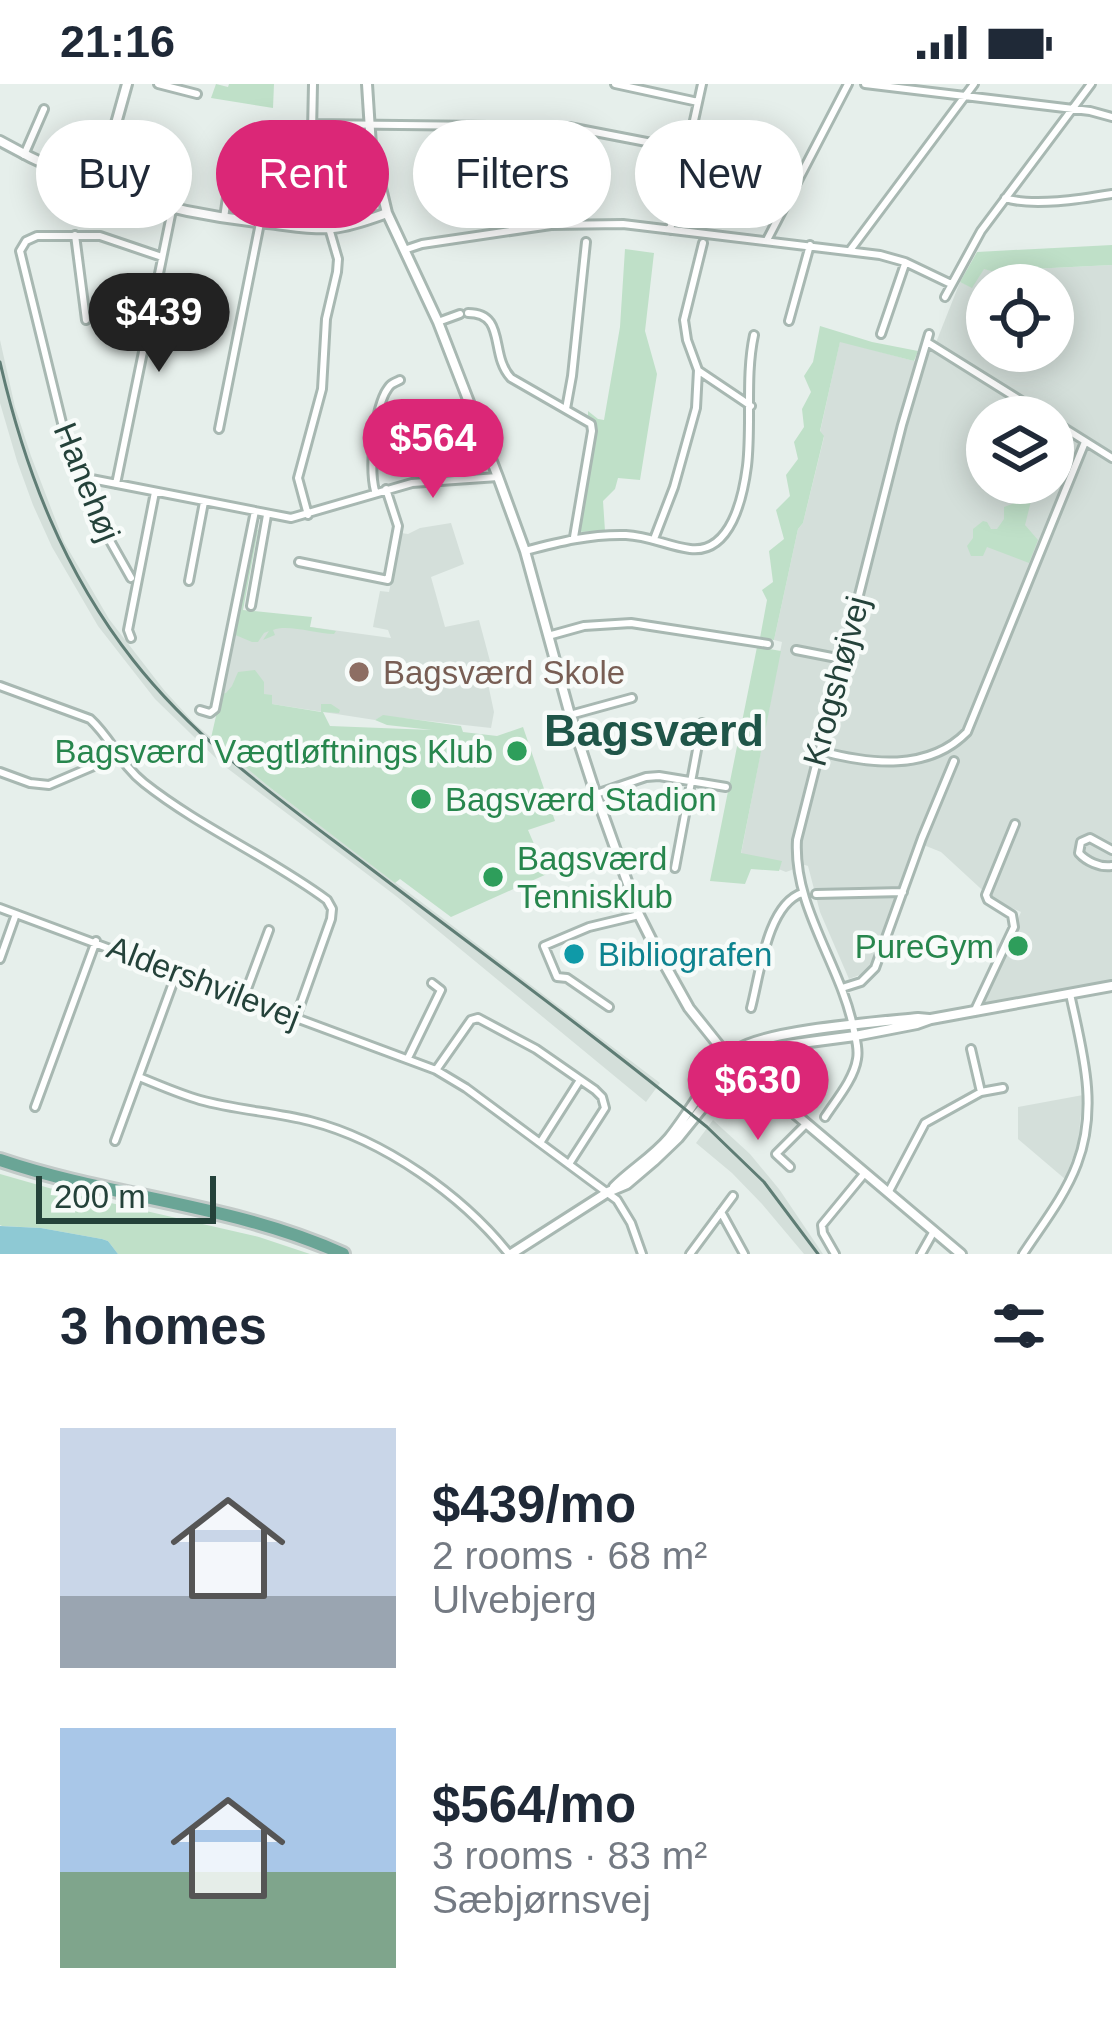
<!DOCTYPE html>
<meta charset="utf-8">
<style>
:root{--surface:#fff;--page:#f6f6f7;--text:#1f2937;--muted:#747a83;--accent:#db2777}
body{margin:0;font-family:Arial,sans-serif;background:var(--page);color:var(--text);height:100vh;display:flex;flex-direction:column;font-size:45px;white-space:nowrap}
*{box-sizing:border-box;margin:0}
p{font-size:39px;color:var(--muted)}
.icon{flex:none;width:66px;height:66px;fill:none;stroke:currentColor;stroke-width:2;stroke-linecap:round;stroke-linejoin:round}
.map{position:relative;height:1170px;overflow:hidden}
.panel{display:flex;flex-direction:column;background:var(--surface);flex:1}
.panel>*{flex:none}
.guide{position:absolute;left:36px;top:36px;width:1041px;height:108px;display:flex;gap:24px}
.controls{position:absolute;left:966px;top:180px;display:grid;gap:24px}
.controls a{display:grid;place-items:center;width:108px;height:108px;border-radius:50%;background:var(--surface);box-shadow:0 6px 30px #0003;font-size:60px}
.scale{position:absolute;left:36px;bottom:30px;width:180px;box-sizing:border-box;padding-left:12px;border:6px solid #24423a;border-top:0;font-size:33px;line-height:42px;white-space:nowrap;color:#24423a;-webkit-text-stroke:9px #f7fbf9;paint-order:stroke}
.price{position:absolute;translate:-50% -102px;padding:0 27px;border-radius:42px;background:var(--accent);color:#fff;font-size:39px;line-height:78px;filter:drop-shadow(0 3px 6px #0008)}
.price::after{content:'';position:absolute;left:50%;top:72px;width:36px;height:27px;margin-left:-18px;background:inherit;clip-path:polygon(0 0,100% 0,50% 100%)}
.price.on{background:#222;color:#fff}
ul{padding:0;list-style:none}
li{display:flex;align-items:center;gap:36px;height:300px;padding:0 60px}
li span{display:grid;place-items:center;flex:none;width:336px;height:240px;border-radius:0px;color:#555}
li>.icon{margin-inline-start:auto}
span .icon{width:144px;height:144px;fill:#fffc;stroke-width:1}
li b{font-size:51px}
h2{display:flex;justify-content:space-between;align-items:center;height:144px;padding:0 60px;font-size:51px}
.chip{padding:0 42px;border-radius:54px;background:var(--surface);box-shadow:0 6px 30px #0003;font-size:42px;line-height:108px}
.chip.on{background:var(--accent);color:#fff}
.status{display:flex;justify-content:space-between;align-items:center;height:84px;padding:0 60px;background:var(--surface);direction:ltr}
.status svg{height:33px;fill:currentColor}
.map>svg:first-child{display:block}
</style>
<div class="status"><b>21:16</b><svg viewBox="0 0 49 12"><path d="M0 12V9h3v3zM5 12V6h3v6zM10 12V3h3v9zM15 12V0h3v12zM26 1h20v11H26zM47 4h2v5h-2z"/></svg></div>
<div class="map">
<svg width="1112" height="1170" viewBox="0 0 1112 1170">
<rect width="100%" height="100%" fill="#e6efeb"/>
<!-- built -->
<path fill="#d4dfda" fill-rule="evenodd" d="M1112 181V896L981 920 1021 828 992 815 941 768 916 758 868 888 849 895 820 828 808 782 805 781 786 788 741 770 782 558 774 556 798 445 803 439 824 353 820 348 840 257 914 277 927 273 937 256 960 198 972 203 984 184 991 187ZM987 201H1053V267H987ZM987 333H1053V399H987Z
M0 256 15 323 31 372 64 458 109 535 164 606 195 640 268 702 660 999 646 1018 396 812 223 681 155 615 98 542 52 463 33 421 17 377 0 319Z
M451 439 464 480 431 493 445 543 479 536 494 592 487 595 494 628 491 644 383 632 375 636 220 612 237 533 391 554 388 546 373 543 374 537 380 507 389 508 401 449 408 450 420 444Z
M1083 1011 1078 1059 1065 1095 1018 1055V1023Z
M713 1036 750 1070 779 1105 823 1170H804L762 1120 732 1089 696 1059Z"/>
<!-- green -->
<path fill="#bfe0c8" d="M216 0 228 3 229 0H274L273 24 211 14Z
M1112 161V181L991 187 984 185 972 204 960 198 977 168Z
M625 165 654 169 645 247 657 290 640 396 618 394 615 405 603 417 605 447 577 448 592 338 588 335V327L598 335 604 336 620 243Z
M820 242 872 258 918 267 914 277 840 258 820 347 824 352 803 439 798 445 774 556 760 554 767 516 762 506 773 498 769 467 784 455 776 426 790 412 786 391 798 375 794 358 804 343 802 325 811 308 804 292 813 278Z
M1027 407 1032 413 1025 441 1038 456 1029 479 987 463 983 472H971L967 462 973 454V445L983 437 987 438 991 445H997L1004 435V423L1012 420 1023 408Z
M254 445 258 446 243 526 312 533 310 543 336 547 334 550C316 550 288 540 273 546L275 551 263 556 269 547 264 549 258 558H252L233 550Z
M757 563 781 567 741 769 782 777 779 787 751 785 745 800 710 797Z
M255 586 264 598V610L272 611V620L321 628V620H331L340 626 339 629 323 628 330 642 432 646 387 641 375 636 383 631 461 642 463 648 497 652 523 643 555 737 528 746 547 790 451 833 400 795 395 799 268 702 211 654 221 610 226 609 232 602 238 588Z
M0 1090 63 1108 259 1153 310 1170H118L108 1157 102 1155 41 1144 2 1142 0 1141Z"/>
<!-- water -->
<path fill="#8ec9d4" d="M0 1142 41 1144 102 1155 108 1157 118 1170H0Z"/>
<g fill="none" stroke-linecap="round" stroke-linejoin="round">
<!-- minor casing -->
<g stroke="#a8b8b2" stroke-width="12">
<path id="minor" d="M158 0 197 10
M615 0 698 18
M865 0 1090 27 1112 33
M312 40 569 43 688 66
M312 48 313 0
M24 71 44 25
M1005 114C1033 123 1082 115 1112 110
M224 134 233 72
M291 142 297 76
M670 146 702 0
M75 151 86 236
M767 156 848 0
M851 165 974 0
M404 166 422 160 551 141 623 140 880 171 905 178 951 200
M945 213 981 147 1091 0
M468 229C507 229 489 271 511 294L591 340 592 347 574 453
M789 237 810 161
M438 238 460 230
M881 250 905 180
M927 258 1047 333
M699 287 751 322
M566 325 572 292 586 158
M1053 337 1112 374
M219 345 260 139
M81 393 291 434 412 399 498 393
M116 400 172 126
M375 407C369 384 374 331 385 309 390 300 391 300 400 296
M308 431 298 394 322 305 326 235 337 188 338 175 329 144
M654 455 674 403 696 324 698 286 687 256 684 236 703 159
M525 467C559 458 590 450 626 451 649 452 668 462 690 465 731 470 743 413 747 382 752 339 745 293 754 251
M299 478 388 496 398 442 386 405
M131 494 96 432 63 343 20 167 26 157 37 152H100L162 173
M189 497 204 418
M251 522 267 431
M548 552 584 542 631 539 768 560
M131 554 128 546 155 408
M796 566 842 575
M0 602 90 635C111 654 121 681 144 699 201 744 269 773 327 816L332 825 331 835 296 933
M200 626 210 629 215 625 255 427
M570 631 632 614
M820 667C869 680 928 688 967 648L1085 358
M0 688 30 699 49 701 117 672
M596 710 646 693 659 692 726 703
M1112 766 1090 754 1081 758 1079 769C1086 777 1100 784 1112 782
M675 784 702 639
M816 810 903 808
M0 824 436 986 466 1004 617 1116 631 1139 642 1170
M0 875 16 830
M842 904 861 898 875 884 922 754 954 677
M244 913 269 846
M609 923 567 894 557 893 544 862 589 843 639 831
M751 924C760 890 767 821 802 809
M974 928 1014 843 1012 831 988 816 986 811 1015 740
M971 965 981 1008
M408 974 441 906 432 899
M436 986 471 936 478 934 536 965 595 1006 602 1013 605 1024 569 1080
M139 993C159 1001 179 1010 200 1016 236 1026 274 1028 310 1037 384 1056 462 1111 509 1170
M35 1023 96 857
M825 1033C836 1016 854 995 857 975 859 965 856 956 854 947 842 882 793 824 797 756L902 341 929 250
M115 1057 177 888
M540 1059 580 996
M790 1083 776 1070 806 1040
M888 1109 925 1039 981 1008 1003 1004
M721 1128 744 1170
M690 1170 733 1112
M835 1170 823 1149 822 1141 864 1090
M921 1170 934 1147
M1023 1170C1042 1141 1065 1112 1077 1080 1099 1023 1082 966 1070 910"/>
</g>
<!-- tertiary casing -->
<g stroke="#a8b8b2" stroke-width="14">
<path id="tertiary" d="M367 0 371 62 387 129 438 238 498 393 525 467 570 631 593 702 639 831 656 865 689 924 729 974 961 1170
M0 57C84 105 172 130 267 139 288 141 312 146 333 144 352 142 370 135 387 129
M95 102 110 61 127 0
M614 1103C632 1085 653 1073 669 1054 689 1030 714 983 737 966 766 946 879 938 918 934L929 935
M511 1170 608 1108 627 1100 654 1077 678 1054 736 982 751 969 757 965 855 952 917 940 931 935 1112 902"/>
</g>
<!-- primary casing -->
<g stroke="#c2cac8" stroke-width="18">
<path id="primary" d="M0 1076C112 1114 236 1121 343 1170"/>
</g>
<!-- minor -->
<use href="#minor" stroke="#fff" stroke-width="6"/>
<!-- tertiary -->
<use href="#tertiary" stroke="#fff" stroke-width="8"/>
<!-- primary -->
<use href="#primary" stroke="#6aa596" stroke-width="12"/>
<!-- tram -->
<path stroke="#5f7d75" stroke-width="3" d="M0 278C25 387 64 488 133 576 198 659 283 718 366 781 480 868 596 952 707 1043L764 1098 818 1170"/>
</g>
<!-- markers -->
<circle fill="#8d6e63" stroke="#f7fbf9" stroke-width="4.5" cx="359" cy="588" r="12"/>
<g fill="#2e9e5b" stroke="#f7fbf9" stroke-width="4.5">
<circle cx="517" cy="667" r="12"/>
<circle cx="421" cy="715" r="12"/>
<circle cx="493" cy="793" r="12"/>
<circle cx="1018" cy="862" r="12"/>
</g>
<circle fill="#0f9aa8" stroke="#f7fbf9" stroke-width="4.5" cx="574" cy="870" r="12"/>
<g text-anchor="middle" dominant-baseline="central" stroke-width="9" stroke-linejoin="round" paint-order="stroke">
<!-- street labels -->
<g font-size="33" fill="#24423a" stroke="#f7fbf9">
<text transform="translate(87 398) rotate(68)">Hanehøj</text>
<text transform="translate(836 597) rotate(-75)">Krogshøjvej</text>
<text transform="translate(204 898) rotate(21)">Aldershvilevej</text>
</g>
<!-- education labels -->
<g font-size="33" fill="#785e54" stroke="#f7fbf9" text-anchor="start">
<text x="383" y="588">Bagsværd Skole</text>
</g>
<!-- leisure labels -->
<g font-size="33" fill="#27864d" stroke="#f7fbf9" text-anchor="end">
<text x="493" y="667">Bagsværd Vægtløftnings Klub</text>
<text x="445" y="715" text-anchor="start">Bagsværd Stadion</text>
<text x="517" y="774" text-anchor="start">Bagsværd<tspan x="517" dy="38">Tennisklub</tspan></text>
<text x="994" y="862">PureGym</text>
</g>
<!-- culture labels -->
<g font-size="33" fill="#0d838f" stroke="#f7fbf9" text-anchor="start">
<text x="598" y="870">Bibliografen</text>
</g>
<!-- district labels -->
<g font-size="45" font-weight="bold" fill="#1f5548" stroke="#f7fbf9">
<text x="654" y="646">Bagsværd</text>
</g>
</g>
</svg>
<div class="controls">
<a><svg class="icon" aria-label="locate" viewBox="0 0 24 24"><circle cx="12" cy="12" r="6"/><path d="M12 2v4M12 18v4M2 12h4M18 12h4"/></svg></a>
<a><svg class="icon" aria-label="layers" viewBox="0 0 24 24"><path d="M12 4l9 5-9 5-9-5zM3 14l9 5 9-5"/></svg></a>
</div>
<div class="scale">200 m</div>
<b class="price on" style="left:159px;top:291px">$439</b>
<b class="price" style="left:433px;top:417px">$564</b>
<b class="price" style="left:758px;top:1059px">$630</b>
<div class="guide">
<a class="chip">Buy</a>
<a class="chip on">Rent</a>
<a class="chip">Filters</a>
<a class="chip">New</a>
</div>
</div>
<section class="panel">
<h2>3 homes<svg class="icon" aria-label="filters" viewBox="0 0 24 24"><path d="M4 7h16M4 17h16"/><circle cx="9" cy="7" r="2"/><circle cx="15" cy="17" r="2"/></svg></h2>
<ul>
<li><span style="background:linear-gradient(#c9d6e8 70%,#9aa5b1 0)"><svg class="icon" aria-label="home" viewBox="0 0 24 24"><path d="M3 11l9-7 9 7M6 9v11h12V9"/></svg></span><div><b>$439/mo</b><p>2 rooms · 68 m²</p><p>Ulvebjerg</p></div></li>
<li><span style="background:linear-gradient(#a9c7e8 60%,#7fa58c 0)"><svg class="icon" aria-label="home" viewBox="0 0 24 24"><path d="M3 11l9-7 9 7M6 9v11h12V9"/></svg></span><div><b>$564/mo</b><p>3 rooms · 83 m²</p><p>Sæbjørnsvej</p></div></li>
</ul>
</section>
